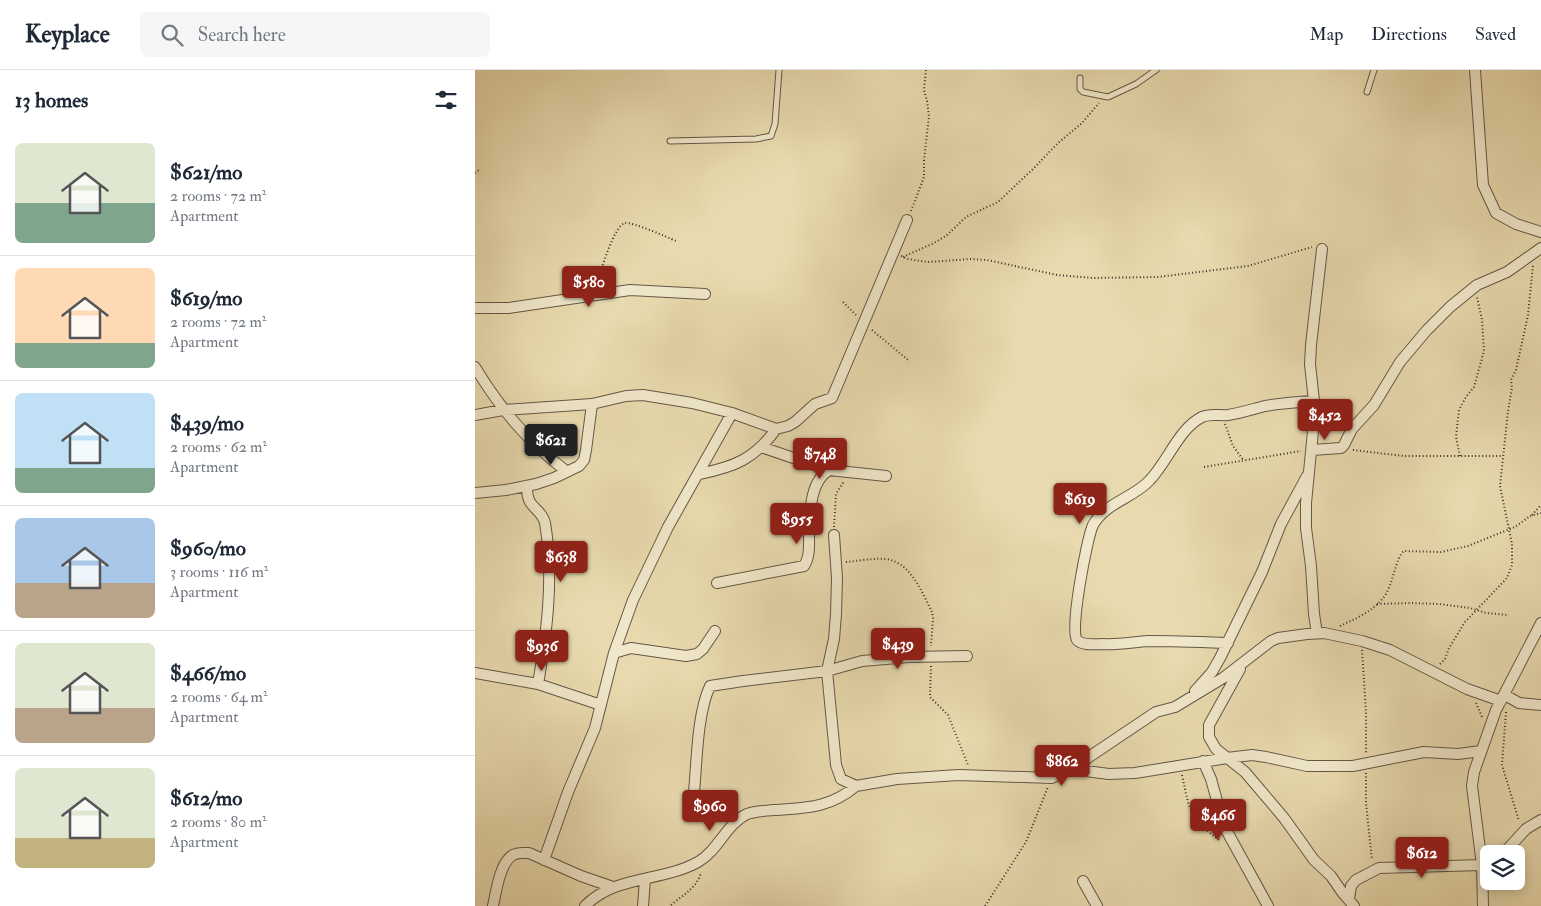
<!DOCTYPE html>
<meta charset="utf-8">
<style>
:root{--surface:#fff;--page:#f6f6f7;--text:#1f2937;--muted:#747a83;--line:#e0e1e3;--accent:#8f2418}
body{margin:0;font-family:"IM FELL Double Pica",serif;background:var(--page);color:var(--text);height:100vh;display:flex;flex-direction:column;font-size:19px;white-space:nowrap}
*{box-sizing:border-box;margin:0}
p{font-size:16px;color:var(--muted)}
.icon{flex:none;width:28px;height:28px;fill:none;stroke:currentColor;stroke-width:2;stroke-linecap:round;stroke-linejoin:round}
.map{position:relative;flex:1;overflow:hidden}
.details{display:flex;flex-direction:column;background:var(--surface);width:475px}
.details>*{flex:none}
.buttons{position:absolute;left:1005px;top:775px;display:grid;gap:10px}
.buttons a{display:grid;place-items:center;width:45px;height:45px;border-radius:8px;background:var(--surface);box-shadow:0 2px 12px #0003;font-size:25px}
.price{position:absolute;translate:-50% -42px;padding:0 11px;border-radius:5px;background:var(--accent);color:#fff;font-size:16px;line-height:32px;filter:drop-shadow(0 1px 2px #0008)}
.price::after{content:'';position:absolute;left:50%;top:30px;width:15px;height:11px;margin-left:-8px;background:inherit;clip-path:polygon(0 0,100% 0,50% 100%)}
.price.on{background:#222;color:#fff}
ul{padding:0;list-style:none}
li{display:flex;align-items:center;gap:15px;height:125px;padding:0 15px}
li+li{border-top:1px solid var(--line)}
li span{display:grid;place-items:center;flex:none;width:140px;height:100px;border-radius:8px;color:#555}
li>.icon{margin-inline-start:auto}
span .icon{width:60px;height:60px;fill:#fffc;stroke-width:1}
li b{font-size:21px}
h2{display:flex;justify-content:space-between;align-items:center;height:60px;padding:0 15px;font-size:21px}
header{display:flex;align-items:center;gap:30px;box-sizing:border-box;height:70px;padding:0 25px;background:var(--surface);border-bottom:1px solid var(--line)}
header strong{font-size:24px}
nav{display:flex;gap:28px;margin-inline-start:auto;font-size:18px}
.search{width:350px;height:45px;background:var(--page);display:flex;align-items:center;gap:12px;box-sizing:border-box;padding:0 18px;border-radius:8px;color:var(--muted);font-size:19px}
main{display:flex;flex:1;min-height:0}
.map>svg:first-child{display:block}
</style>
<header>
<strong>Keyplace</strong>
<div class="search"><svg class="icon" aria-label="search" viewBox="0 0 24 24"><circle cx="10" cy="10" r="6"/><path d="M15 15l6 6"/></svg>Search here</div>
<nav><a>Map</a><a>Directions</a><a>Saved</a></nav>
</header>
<main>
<section class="details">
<h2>13 homes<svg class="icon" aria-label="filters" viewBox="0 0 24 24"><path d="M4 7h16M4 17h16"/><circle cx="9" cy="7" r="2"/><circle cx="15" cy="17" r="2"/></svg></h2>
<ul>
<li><span style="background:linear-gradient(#dfe7d0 60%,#7fa58c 0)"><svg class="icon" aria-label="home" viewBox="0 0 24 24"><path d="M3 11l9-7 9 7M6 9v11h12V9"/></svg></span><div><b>$621/mo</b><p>2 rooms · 72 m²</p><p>Apartment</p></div></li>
<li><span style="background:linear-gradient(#ffd9b3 75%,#7fa58c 0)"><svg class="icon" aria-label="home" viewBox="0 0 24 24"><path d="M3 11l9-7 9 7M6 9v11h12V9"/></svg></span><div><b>$619/mo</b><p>2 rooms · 72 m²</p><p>Apartment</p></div></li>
<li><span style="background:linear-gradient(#bfe0f5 75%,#7fa58c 0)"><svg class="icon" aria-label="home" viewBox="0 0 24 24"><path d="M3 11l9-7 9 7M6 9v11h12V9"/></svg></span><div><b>$439/mo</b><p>2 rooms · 62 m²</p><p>Apartment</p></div></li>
<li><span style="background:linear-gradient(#a9c7e8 65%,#b9a48a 0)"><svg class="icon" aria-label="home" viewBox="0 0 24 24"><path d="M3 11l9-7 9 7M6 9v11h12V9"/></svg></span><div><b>$960/mo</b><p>3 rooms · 116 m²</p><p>Apartment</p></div></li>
<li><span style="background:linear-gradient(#dfe7d0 65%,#b9a48a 0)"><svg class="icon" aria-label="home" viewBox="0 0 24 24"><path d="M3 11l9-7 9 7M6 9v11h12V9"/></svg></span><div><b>$466/mo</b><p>2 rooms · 64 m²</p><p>Apartment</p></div></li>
<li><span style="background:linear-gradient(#dfe7d0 70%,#c2b280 0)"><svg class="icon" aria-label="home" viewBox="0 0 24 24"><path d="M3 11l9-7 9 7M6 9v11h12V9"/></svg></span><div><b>$612/mo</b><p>2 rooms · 80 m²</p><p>Apartment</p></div></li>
</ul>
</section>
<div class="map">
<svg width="1066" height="836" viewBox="0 0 1066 836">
<rect width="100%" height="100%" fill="#e8daae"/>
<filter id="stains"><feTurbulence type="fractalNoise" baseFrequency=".004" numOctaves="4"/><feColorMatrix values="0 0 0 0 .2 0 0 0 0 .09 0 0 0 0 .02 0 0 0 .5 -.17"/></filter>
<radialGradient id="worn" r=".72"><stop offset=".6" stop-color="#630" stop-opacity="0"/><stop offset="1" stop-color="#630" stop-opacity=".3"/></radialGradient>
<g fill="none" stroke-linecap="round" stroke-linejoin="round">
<!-- service casing -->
<g stroke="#655746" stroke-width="7">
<path id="service" d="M605 8V19L608 22 633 27 661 14 681 0
M892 22 899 0
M195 71 281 69 296 66 300 54 304 0"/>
</g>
<!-- minor casing -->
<g stroke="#655746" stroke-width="12">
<path id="minor" d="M1000 0 1008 115 1021 143 1041 154 1066 162
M0 238H33L155 220 230 224
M0 297C25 338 52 371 91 401
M0 345 28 340 117 334 151 326 168 325 217 333 257 343 301 359 313 356 320 352 340 334 357 328 432 150
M286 377 354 400 411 406
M837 380 866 378 869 375 877 359 899 335 925 292 952 260 975 237 1002 215 1032 202 1066 178
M224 404C259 397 280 389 301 359
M52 417C52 422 52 427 55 432 60 440 68 443 70 453 79 506 72 562 63 614
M0 423 31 420 61 414 79 408 104 396 109 390 111 380 117 334
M359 465 362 508 361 544 359 569 352 601 360 684 361 695 366 709 381 716 422 709 484 705 577 708 611 689 681 642 700 637 748 608 796 571 803 568 832 564 849 563 887 571 915 580 992 619 1026 631
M242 513 329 496C335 487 334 476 334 466 335 445 334 412 354 400
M842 564 839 544 836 496 831 458V433L838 361 839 331 835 294 836 275 847 179
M753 573C726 572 700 571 673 571 658 572 643 575 628 574 621 574 607 576 602 570 594 563 612 467 618 455 630 433 658 428 674 411 692 393 704 358 727 347 735 343 745 346 753 345 766 343 778 339 790 336 806 333 822 332 839 331
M139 583 156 578 211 586 222 584 228 579 240 561
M765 599 734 655V667L741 679 770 702 809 748 839 790 856 806 867 822 879 836
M0 603 63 614 126 635
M720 621 737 602 745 588 787 502 806 454 832 406
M1030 625 1044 633 1066 635
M728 691 736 709 749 756 793 836
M595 699 634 704 660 703 752 688 777 685 791 687 832 696H878L949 682 983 684 1006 681
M218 733C222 699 221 646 235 616L268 611 352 601 387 591 434 587 492 586
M1028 784 1051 759 1066 750
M69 790 93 722 120 658 139 583 158 530 193 457 257 343
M608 811 622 836
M874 829 876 816 881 810 904 798 1007 795 1014 792
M18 836C21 822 25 792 38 785 43 782 48 783 54 783L106 806 138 817
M110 836C140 805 187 812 223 792 243 781 251 754 272 744 280 741 290 741 299 740 332 738 355 738 381 716
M168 836 170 809
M1008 836 1007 795 997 716 999 702 1021 640 1066 553"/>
</g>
<!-- path -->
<path stroke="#392b24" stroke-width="2" stroke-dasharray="1 2.5" stroke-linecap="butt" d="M0 103 4 100
M436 141 449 107V90L454 46 452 31 449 20 451 0
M426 186 433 189 452 192 496 189 512 190 582 205 618 208 683 207 773 196 837 177
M428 187 459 173 471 166 491 147 523 132 559 98 583 73 607 53 624 33
M121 215C125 204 139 155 150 153 158 152 192 167 201 171
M368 232 382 246
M397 260 433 290
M750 354 758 376 769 391
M878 380 929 386H1028
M985 386 981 367 984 340 991 327 999 317 1009 281 1007 250 1002 227
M729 397 826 381
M1057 445 1066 435
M359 457 361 424 369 411
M371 492C383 491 397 488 410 489 435 491 447 522 457 542L458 548 456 576
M902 534 937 533 964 534 995 538 1011 543 1034 545
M865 556C880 549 897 542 908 528 918 517 920 488 929 481L966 482 993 476 1040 457 1055 446 1066 443
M887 580 891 642V683
M965 594 970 589 974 578 990 552 1032 508 1037 495V474L1025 416 1033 341 1037 318 1036 310 1041 300 1053 245 1058 195
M456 596 455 627 473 645 493 695
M1001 633 1007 647
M1031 642 1027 695 1044 751
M891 703V733L897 790
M707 705C715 742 714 749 746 771
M196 835C208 825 223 817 226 802
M510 836 551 772 573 717"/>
<!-- service -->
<use href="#service" stroke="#f0e7ca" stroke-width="5"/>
<!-- minor -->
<use href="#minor" stroke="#f0e7ca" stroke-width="10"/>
</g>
<rect width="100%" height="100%" filter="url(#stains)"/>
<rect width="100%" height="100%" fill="url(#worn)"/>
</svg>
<div class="buttons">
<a><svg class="icon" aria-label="layers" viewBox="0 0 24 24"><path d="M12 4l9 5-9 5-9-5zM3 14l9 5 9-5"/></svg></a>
</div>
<b class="price" style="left:114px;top:238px">$580</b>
<b class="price" style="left:850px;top:371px">$452</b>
<b class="price on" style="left:76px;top:396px">$621</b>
<b class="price" style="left:345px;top:410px">$748</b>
<b class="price" style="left:605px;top:455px">$619</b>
<b class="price" style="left:322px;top:475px">$955</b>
<b class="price" style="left:86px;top:513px">$638</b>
<b class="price" style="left:423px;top:600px">$439</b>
<b class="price" style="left:67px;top:602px">$936</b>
<b class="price" style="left:587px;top:717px">$862</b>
<b class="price" style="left:235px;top:762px">$960</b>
<b class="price" style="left:743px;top:771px">$466</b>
<b class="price" style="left:947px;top:809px">$612</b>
</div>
</main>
